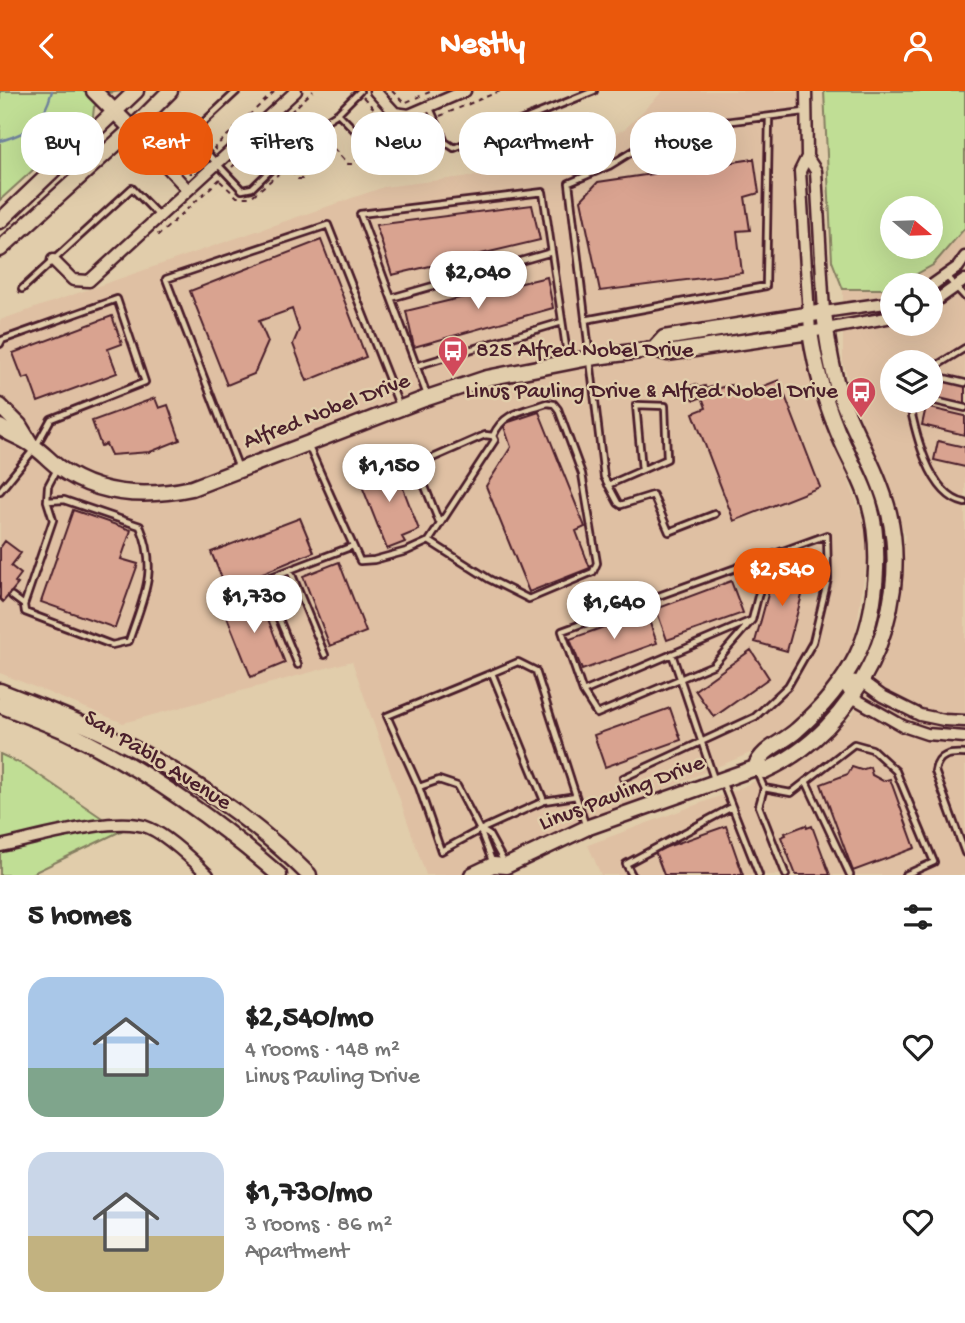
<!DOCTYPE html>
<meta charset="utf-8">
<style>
:root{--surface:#fff;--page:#f6f6f6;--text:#222;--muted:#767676;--accent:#ea580c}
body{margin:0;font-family:"Gochi Hand",sans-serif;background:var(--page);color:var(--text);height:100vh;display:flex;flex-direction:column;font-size:26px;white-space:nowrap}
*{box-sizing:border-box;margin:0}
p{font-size:23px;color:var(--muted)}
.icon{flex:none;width:38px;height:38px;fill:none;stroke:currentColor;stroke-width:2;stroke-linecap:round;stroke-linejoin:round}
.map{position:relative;height:784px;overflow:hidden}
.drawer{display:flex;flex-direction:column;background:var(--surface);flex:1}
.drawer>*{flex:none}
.banner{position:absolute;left:21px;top:21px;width:924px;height:63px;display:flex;gap:14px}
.needle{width:46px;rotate:109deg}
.controls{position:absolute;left:880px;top:105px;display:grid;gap:14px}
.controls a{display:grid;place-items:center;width:63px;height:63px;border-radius:50%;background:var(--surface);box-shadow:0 7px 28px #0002;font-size:35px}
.price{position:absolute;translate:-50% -60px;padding:0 16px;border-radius:24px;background:#fff;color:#222;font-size:23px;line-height:46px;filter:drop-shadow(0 2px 4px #0008)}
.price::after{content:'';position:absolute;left:50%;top:42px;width:21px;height:16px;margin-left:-10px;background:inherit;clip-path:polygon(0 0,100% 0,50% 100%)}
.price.active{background:var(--accent);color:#fff}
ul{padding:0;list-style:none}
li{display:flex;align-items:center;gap:21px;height:175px;padding:0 28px}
li span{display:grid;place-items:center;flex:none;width:196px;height:140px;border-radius:21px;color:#555}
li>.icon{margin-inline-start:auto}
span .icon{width:84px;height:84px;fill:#fffc;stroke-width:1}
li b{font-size:30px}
h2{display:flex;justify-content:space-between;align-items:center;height:84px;padding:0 28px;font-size:30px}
.chip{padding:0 24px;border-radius:28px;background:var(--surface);box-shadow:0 7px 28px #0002;font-size:24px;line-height:63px}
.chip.active{background:var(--accent);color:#fff}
header{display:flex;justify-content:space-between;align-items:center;height:91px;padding:0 28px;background:var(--accent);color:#fff;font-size:32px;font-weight:700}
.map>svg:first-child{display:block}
</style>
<header><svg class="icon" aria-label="back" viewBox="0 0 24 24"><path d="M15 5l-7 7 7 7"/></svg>Nestly<svg class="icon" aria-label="person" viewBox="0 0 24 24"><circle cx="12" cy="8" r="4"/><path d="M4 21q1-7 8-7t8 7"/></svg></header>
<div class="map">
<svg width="965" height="784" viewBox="0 0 965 784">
<rect width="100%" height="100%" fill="#e1cdab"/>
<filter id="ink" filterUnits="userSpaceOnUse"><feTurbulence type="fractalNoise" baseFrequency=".0143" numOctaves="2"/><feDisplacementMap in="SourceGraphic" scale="14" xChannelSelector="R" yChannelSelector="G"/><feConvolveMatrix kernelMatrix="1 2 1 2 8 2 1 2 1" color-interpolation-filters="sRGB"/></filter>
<g filter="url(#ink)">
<!-- built -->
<path fill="#dfc0a3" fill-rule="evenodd" d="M663 0H799L805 270 870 448 854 552 819 610 755 660 460 784H426L352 570 123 632 0 582V229L384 96 534 77 625 38Z
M965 136V784H601L588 754 736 699 803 667 851 626 874 589 895 534 905 444 885 385 866 343 843 272V196H887L930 176ZM892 194H931V233H892ZM892 271H931V310H892Z"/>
<!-- green -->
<path fill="#c0de95" stroke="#857e60" stroke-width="2" fill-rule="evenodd" d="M0 0H121L109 2 94 16 93 26 88 29 0 109Z
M824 0H965V137L933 174 897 194H892L889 198H843L832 170ZM931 117V156H892V117Z
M0 663 26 675 121 740 29 784H0Z"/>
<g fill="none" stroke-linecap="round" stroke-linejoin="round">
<!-- stream -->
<path stroke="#71849e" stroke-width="2.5" d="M0 50C32 41 43 32 52 0"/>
</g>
<!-- building -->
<path fill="#d9a390" stroke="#4a1f2b" stroke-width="2" d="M754 68 759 102 745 106 750 139 737 140 742 182 600 200 581 109 598 91Z
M532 114 540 149 392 184 376 134Z
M321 149 366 266 307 290 293 253 299 239 292 218 259 230 268 251 254 283 227 294 190 200Z
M547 186 553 217 414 256 406 220Z
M112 225 122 253 108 258 117 282 38 311 29 286 23 288 13 262Z
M935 288 965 294V314L931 306Z
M779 289 820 396 734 430 693 322 706 317 702 306 695 309 685 304 683 298 696 293 698 297 705 295 706 298 714 295 715 298 731 294 736 306Z
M155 307 159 317 168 314 180 349 150 361 111 364 106 353 101 355 92 330Z
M926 316 965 325V344L922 334Z
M539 321 585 436 576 440 590 477 529 501 486 395 511 356 503 333Z
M938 350 965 356V376L934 369Z
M393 371 419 439 402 446 405 451 387 458 358 385Z
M73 419 131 439 121 468 138 473 115 537 41 511Z
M300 427 314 461 226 497 211 461Z
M5 450 21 462 11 475 21 483 15 491 18 493 3 511 0 508V457Z
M339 471 366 541 330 555 303 485Z
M776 474 808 482 787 560 755 551Z
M731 490 743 522 667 549 656 518Z
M258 502 285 572 251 586 223 516Z
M646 521 657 552 582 579 570 548Z
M751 559 769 587 714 626 695 599Z
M670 617 681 649 605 676 594 644Z
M852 676 861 679 870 676 872 684 883 690 890 688 915 757 853 780 821 693 848 683Z
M806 734 807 737 812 735 830 784H796L781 746 786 744 785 742Z
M726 735 743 784H664L655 760Z"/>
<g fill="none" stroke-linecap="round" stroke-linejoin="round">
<!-- lane casing -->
<g stroke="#4a1f2b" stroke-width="10">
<path id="lane" d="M237 0 190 44 242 99 252 97 314 37 338 22 360 0
M429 15 445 51 454 57 594 0
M338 22 371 56
M946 185 965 206
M22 198 132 97 159 125
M391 207 552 161
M585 229 766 195 769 26
M0 253 2 249 117 208 145 291 51 328 35 357 0 400
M416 275 562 231
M931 278 965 257
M931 284 965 292
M427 304 360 123 543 101 568 270
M931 309 965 317
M909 310C915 340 929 405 965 412
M308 354 360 470 374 469 407 460 429 450 495 349 493 345C503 321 524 320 547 312L554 313 558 318 582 383 597 472 593 481 529 508 489 488 429 450
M238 375 166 188 328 134 399 314
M608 394 667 368 665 315 636 314 642 379
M64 409 140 435C159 480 143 507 129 550L112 554 25 521 24 514 53 429 47 410Z
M47 410 48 395 56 380
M715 423 669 441 653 404 621 414 618 412 604 386 569 92 609 75 669 38 804 21
M439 431 418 378 419 373 485 344 493 345
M290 479 325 564
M263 489 298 574
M12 505 24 514
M213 508 353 455
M752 529 768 466
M672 563 714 688
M583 601 597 623 713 574 752 529 583 601 562 540 827 444 828 488 813 551 788 595 755 626 623 687
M965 663C950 662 938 663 935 680L965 762
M757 681 764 697 791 702 854 653 872 658 896 680 934 771 905 784
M722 690 759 784
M806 690 850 784
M419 696 441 760 480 739 544 710
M764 697 759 715 786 784
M576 705 544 710 492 582 518 571 536 580 585 733
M481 739 489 744 504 771
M492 770 480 739 457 695 439 689 419 696 387 625 492 582
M632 784 626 773 732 716"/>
</g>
<!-- street casing -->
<g stroke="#4a1f2b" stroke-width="15">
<path id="street" d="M375 0 395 22 409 24 465 0
M806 0 807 66 800 80 810 241 892 226
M132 38 188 99
M807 66 816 80 824 221 892 211
M53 169 73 189 89 190 296 0
M931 195 958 176 965 166
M931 213 965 189
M842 588 852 606 903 635 927 643 965 646
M842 588 863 591 882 605 920 624 944 629 965 630
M0 755C35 748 117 723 149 737 166 744 194 770 208 784"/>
</g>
<!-- secondary casing -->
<g stroke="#4a1f2b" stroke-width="19">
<path id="secondary" d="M94 0 132 38
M0 130 136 0
M0 158 132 38 170 0
M0 315 19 334 30 352
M0 336C10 344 23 347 33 355 42 361 49 369 58 376 98 405 146 407 192 397L424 308 487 287 589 267 654 258 667 262 810 241C816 280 827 318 843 353 852 373 863 391 869 412 882 456 877 523 857 564 843 592 821 618 797 639 783 652 762 657 755 677
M0 600C38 615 77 629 113 647 184 682 253 728 309 784
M0 614C22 623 44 631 65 640 143 677 215 728 279 784
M472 784 493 774 506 775 586 737 755 677 764 680C858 639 913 521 889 422 879 382 857 347 842 309 832 282 827 249 824 221L664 247 654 258"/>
</g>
<!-- path -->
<path stroke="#4a1f2b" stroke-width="2" stroke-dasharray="5 5" stroke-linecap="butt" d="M392 0 404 12 432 0
M363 6C386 30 393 45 428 30
M440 25 500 0
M320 43 348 73H352L366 60
M376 51 392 36
M216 59 214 57 275 0
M175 69 188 82H192
M232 76 313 0
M220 90 237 106H251L287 76 298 88H302L334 58
M158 142 159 144 221 87"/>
<!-- lane -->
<use href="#lane" stroke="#e1cdab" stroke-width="4.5"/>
<!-- street -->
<use href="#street" stroke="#e1cdab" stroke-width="10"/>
<!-- secondary -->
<use href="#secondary" stroke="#e1cdab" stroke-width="14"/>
</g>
</g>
<!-- icons -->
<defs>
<g id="bus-pin" transform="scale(1.575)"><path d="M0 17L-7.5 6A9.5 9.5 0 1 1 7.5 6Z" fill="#d1495b" stroke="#e1cdab"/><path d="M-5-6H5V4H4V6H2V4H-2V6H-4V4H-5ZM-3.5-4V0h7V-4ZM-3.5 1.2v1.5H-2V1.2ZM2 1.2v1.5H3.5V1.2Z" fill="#fff"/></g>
</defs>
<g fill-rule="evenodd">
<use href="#bus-pin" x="453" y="260"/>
<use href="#bus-pin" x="861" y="301"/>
</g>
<g text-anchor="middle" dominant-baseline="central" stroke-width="5" stroke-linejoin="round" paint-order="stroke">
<!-- poi labels -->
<g font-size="23" fill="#4a1f2b" stroke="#e1cdab" text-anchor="start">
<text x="476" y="260">825 Alfred Nobel Drive</text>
<text x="838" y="301" text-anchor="end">Linus Pauling Drive &amp; Alfred Nobel Drive</text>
</g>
<!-- street labels -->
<g font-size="23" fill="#4a1f2b" stroke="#e1cdab">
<text transform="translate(327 321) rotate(-21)">Alfred Nobel Drive</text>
<text transform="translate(157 670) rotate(32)">San Pablo Avenue</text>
<text transform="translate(622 703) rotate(-21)">Linus Pauling Drive</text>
</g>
</g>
</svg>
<div class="controls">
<a><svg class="needle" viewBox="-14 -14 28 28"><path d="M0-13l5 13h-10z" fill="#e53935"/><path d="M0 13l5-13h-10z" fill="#767676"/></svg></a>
<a><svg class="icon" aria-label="locate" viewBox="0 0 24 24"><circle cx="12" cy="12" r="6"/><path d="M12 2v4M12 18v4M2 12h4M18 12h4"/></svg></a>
<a><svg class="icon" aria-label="layers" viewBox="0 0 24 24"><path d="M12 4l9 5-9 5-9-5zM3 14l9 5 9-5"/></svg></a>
</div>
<b class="price" style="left:478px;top:220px">$2,040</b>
<b class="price" style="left:389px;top:413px">$1,150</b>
<b class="price active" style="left:782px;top:517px">$2,540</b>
<b class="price" style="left:254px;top:544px">$1,730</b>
<b class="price" style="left:614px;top:550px">$1,640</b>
<div class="banner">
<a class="chip">Buy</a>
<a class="chip active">Rent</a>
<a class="chip">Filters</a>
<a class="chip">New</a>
<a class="chip">Apartment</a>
<a class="chip">House</a>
</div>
</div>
<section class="drawer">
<h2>5 homes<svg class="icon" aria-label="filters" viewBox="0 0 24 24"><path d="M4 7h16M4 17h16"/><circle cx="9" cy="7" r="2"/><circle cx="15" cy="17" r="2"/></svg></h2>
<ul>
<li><span style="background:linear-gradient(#a9c7e8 65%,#7fa58c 0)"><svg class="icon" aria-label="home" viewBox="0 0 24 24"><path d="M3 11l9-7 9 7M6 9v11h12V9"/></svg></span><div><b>$2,540/mo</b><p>4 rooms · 148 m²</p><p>Linus Pauling Drive</p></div><svg class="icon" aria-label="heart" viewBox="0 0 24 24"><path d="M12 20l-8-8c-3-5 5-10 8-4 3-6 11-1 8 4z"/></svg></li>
<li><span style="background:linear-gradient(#c9d6e8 60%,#c2b280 0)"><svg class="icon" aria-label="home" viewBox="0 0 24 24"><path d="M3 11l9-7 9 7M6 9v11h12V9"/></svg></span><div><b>$1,730/mo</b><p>3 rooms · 86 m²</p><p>Apartment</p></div><svg class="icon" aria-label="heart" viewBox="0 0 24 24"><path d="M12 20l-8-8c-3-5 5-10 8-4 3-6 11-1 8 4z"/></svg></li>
</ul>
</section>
